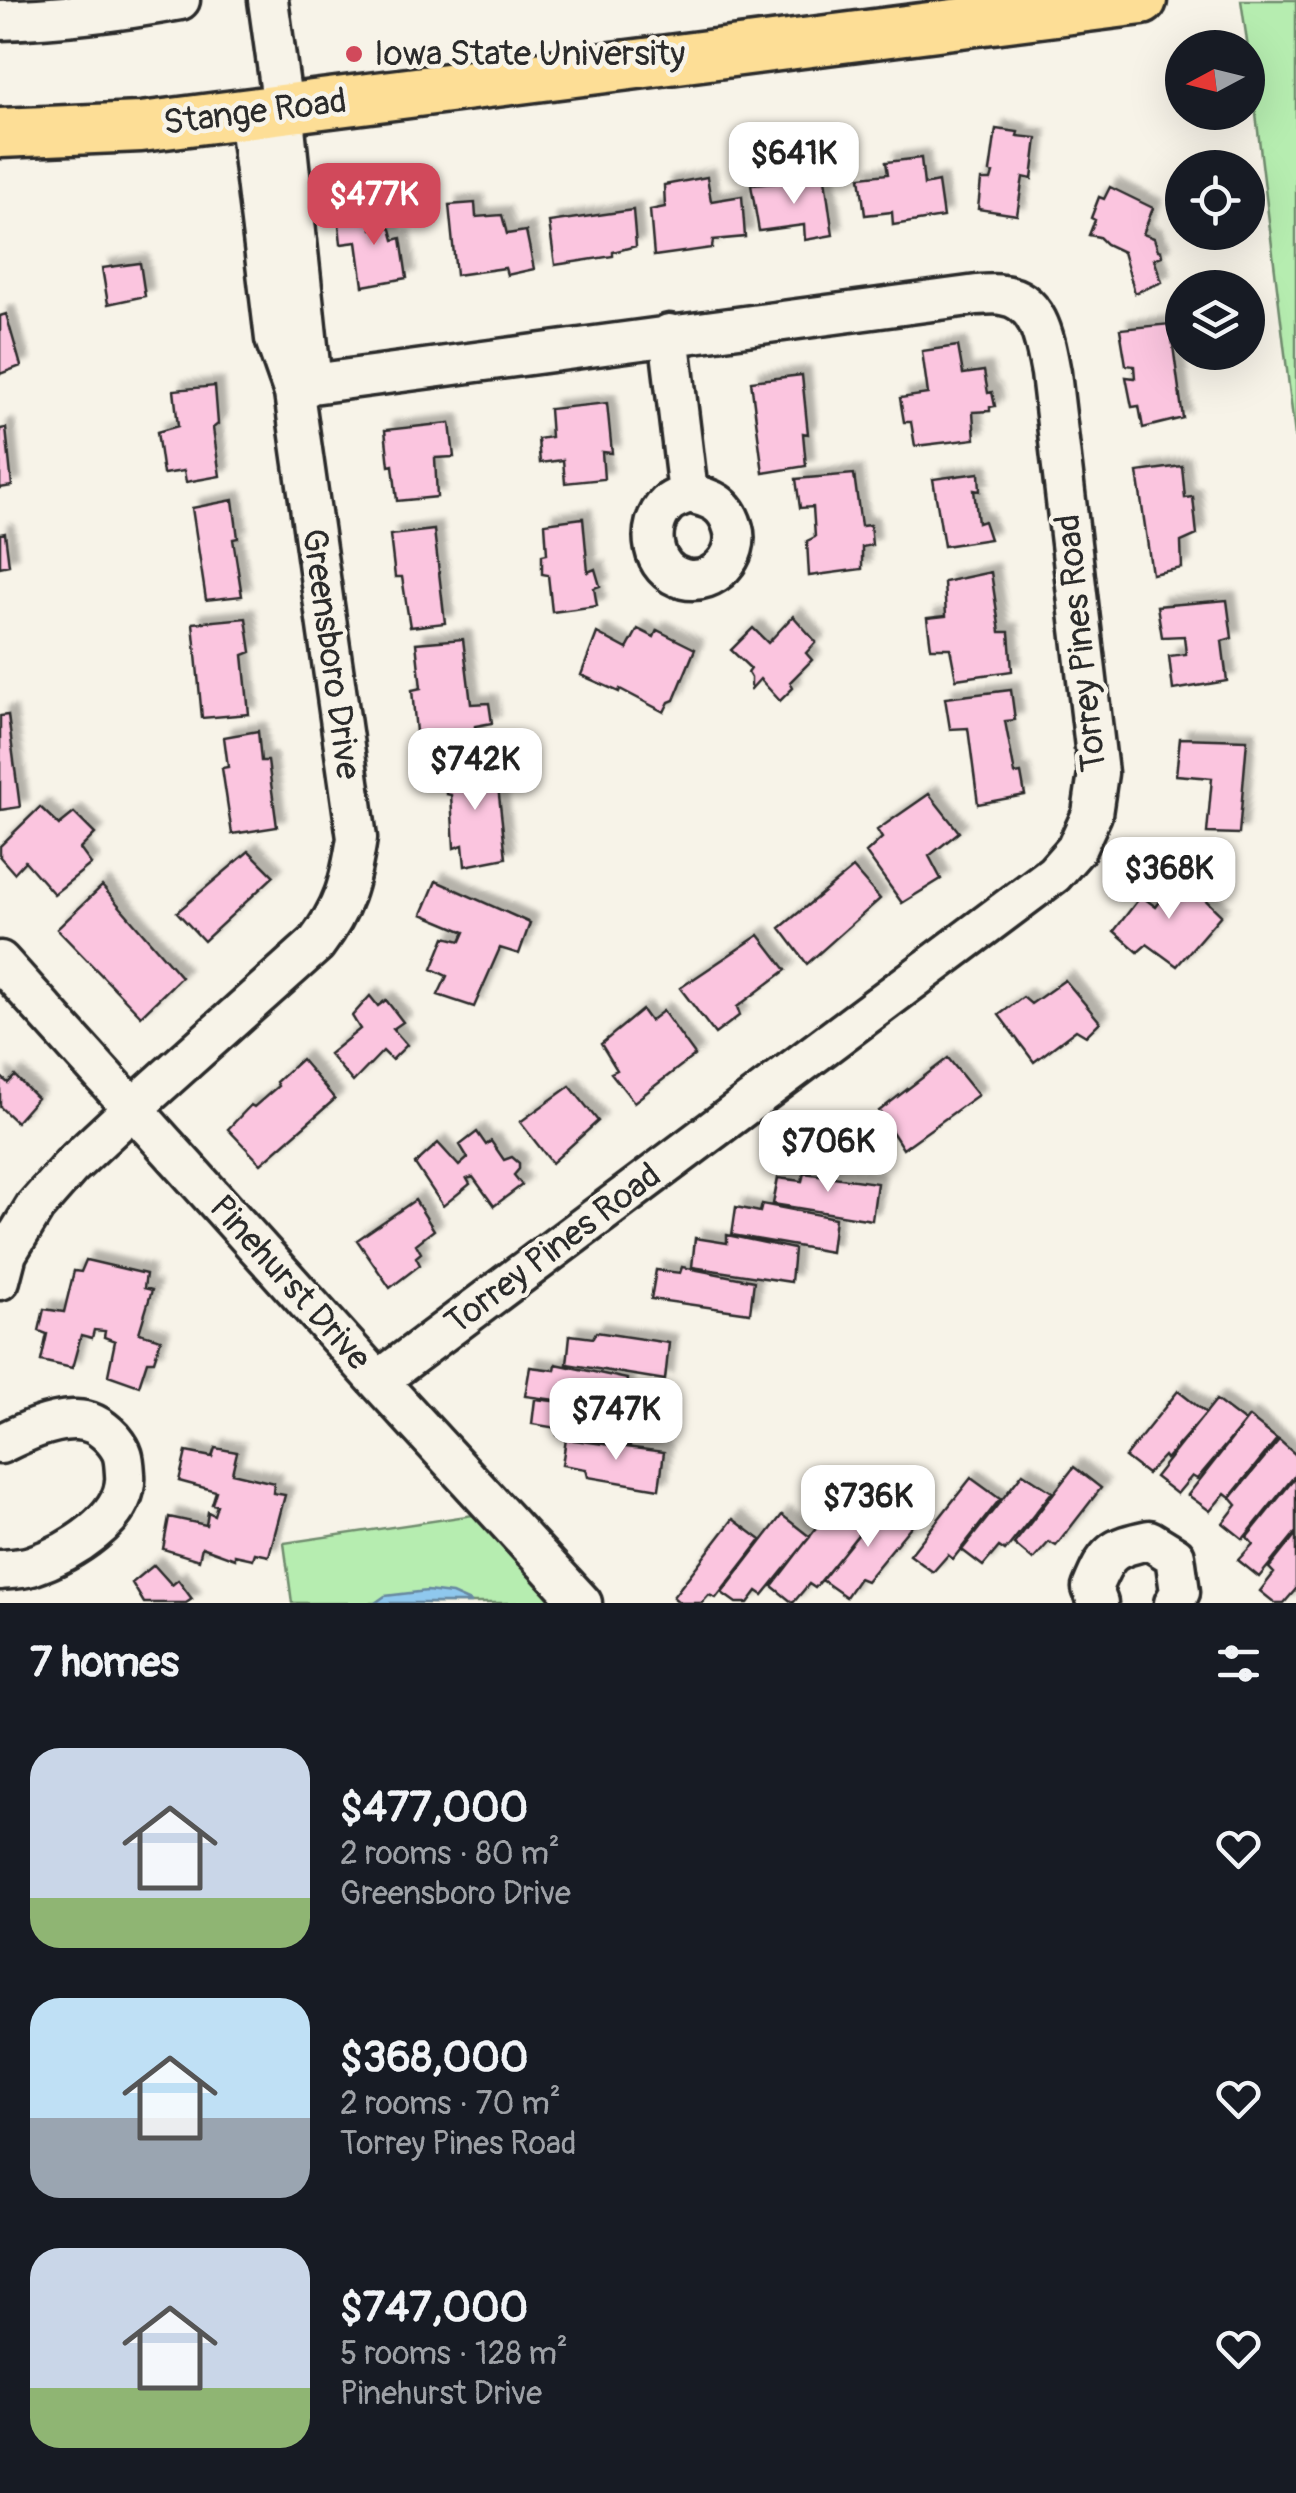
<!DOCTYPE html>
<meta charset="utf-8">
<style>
:root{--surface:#171b24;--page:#20242c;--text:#f1f3f6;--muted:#9ea1a6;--accent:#d1495b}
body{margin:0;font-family:Pangolin,sans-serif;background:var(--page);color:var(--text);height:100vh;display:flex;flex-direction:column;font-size:38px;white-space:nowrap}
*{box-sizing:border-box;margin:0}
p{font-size:32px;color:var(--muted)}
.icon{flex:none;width:55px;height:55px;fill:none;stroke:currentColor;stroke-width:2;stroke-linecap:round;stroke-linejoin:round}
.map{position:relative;height:1603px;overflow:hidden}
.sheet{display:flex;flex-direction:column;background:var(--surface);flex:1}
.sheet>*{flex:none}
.needle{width:65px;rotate:263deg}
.fabs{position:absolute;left:1165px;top:30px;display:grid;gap:20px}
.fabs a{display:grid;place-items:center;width:100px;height:100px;border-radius:50%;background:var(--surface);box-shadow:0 10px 40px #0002;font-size:50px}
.price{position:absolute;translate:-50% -85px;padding:0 22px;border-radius:20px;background:#fff;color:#222;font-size:32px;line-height:65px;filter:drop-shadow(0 2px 5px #0008)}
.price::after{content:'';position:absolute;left:50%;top:60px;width:30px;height:22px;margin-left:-15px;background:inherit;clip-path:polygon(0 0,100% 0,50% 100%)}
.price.active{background:var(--accent);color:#fff}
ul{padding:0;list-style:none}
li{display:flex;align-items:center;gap:30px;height:250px;padding:0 30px}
li span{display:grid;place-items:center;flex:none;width:280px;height:200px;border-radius:30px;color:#555}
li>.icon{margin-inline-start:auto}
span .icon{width:120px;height:120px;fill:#fffc;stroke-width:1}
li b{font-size:42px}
h2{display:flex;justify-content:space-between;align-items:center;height:120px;padding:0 30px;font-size:42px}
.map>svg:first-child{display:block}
</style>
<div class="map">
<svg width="1296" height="1603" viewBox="0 0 1296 1603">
<defs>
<filter id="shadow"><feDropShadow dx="8" dy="-8" stdDeviation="2.5" flood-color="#0004"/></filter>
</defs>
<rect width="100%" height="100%" fill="#f7f3e8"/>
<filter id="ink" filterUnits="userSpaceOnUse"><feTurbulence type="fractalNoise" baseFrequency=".01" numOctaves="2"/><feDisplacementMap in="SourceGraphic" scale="20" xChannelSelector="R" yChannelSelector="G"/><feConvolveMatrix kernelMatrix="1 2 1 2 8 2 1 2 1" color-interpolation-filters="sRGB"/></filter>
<g filter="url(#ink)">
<!-- green -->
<path fill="#b6edb0" stroke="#708c6e" stroke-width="2.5" d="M1241 0H1296V444L1248 48Z
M473 1515 554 1603H292L284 1543Z"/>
<!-- water -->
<path fill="#8fc8ee" stroke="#6789a0" stroke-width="2.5" d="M427 1591 452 1594 472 1603H375L385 1596Z"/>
<!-- building -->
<path fill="#fbc5df" stroke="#2b2b2b" stroke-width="2.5" filter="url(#shadow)" d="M996 129 1018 132 1017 136 1037 138 1032 179 1023 177 1017 215 978 209 981 180H991L993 173 990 172Z
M921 158 924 185 938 182 943 217 893 225 892 212 865 215 860 177 888 174 886 162Z
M707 177 711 201 742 196 745 237 713 240 712 248 654 256 650 210 665 207 664 185Z
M825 179 833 235 805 240 804 225 759 231 751 185Z
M1110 187 1153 208 1143 234 1154 238 1158 250 1161 251 1162 256 1154 259 1162 282 1135 293 1123 252 1106 244 1099 237 1089 235 1095 220 1091 218 1099 197 1104 199Z
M475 203 476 217 502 215 507 234 526 231 534 269 507 275 505 268 456 275 449 205Z
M383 208 388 209V227L391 229 394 240 401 238 407 278 363 286 357 242 341 244 338 215 370 211 372 229 382 228 380 215 383 214Z
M633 210 636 246 613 252V256L555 265 549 222Z
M140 263 145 296 108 304 102 268Z
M6 314 21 366 0 374V316Z
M1170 324 1183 418 1143 428 1139 406 1132 407 1126 377 1135 378 1134 366 1126 365 1120 329Z
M958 346 963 374 984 371 988 393 992 392 995 406 990 407V411L973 412 975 439 915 446 911 422H904L900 398 928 394 922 351Z
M802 375 808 434 803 433 806 466 763 473 751 381Z
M215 386 218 424 213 428 220 476 186 482 184 471 163 474 157 432 178 426 174 390Z
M607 403 612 453 602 452 604 479 565 483 563 460 540 463 538 439 551 437 549 409Z
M450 423 454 457 435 458 437 497 397 501 393 465 389 466 385 430Z
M6 428 12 486 0 488V429Z
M1182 466 1185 498 1193 497 1197 535 1181 542 1182 568 1152 574 1137 472Z
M979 473 980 491 974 490 978 523 984 521 990 539 944 546 933 479Z
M854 474 861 526 870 525 872 545 862 547V569L809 576 807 541 815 537 813 507 800 508 796 479Z
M233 500 238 538 233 539 242 596 206 600 192 508Z
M583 518 588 572 595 569 600 586 594 588 597 606 552 612 548 575 542 574V555L547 554 545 523Z
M434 530 445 623 410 627 402 577H395L390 535Z
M5 533 9 565 0 567V534Z
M991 572 1000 632H1009L1012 671 956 679 950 648H931L927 618 946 616 944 582Z
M1227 600 1232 638 1222 641 1227 681 1173 690 1169 656 1186 654 1184 636 1162 637 1157 606Z
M793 616 816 642 806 653 812 660 790 682 793 688 780 701 760 679 751 689V678L748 673 751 669 731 650 753 628 768 643Z
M246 618 251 652 243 655 249 714 202 718 193 623Z
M638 629 654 637 657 630 695 649 674 700 669 702 664 712 620 689 619 692 581 675 597 633 627 649Z
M463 639 471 704 489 703 492 723 475 726V743L442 748 440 732H416L412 690 421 688 416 643Z
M1011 690 1015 720 1005 721 1015 774 1021 773 1025 795 978 804 968 728 950 729 945 698Z
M8 715 20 807 0 810V716Z
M258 731 261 761H268L277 827 232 834 222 768 228 767 224 737Z
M1180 738 1247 740 1239 834 1207 833 1212 778 1176 775Z
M478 760 481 776 497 777 506 858 465 866 463 845 454 848 451 795 446 794 443 766Z
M929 794 959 832 929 856 941 879 902 903 866 853 882 838 877 830Z
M40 807 59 825 74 813 95 834 80 849 91 864 54 894 25 861 14 873 0 857V846Z
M249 851 274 876 204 941 177 912Z
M853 868 880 899 807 964 780 928Z
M1180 875 1221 915 1177 966 1147 944 1138 952 1114 931 1141 896 1156 907Z
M436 881 530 923 519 954 500 948 474 1007 438 995 447 976 432 969 445 937 461 941 465 932 422 914Z
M102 886 181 977 141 1016 57 929Z
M759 935 786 970 737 1007 740 1015 715 1034 680 988Z
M1065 980 1100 1022 1086 1036 1076 1030 1034 1062 999 1015 1023 997 1031 1004Z
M370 996 378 1006 386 1000 403 1022 393 1029 407 1045 392 1060 383 1051 353 1082 329 1054 360 1029 352 1016Z
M642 1010 650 1021 663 1011 695 1055 634 1102 611 1073 617 1070 601 1044Z
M948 1058 978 1095 903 1149 879 1111Z
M301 1059 335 1099 261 1164 228 1129 251 1105 254 1107 278 1086 276 1082Z
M0 1076 8 1083 15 1076 37 1098 16 1122 0 1107Z
M570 1086 598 1121 552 1163 520 1122Z
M477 1132 486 1145 491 1141 504 1160 512 1157 519 1163V1169L514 1175 522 1185 494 1206 473 1177 467 1179 470 1184 443 1206 415 1164 438 1143 459 1166 468 1158 460 1145Z
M804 1173 877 1183 872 1220 773 1204 778 1178 802 1181Z
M415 1200 434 1230 416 1244 421 1253 416 1257 420 1265 390 1288 357 1240Z
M762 1204 835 1218 831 1252 732 1235 736 1207 760 1212Z
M727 1235 794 1249 791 1282 692 1267 695 1238 727 1243Z
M86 1260 146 1274 144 1288 152 1290 139 1333 161 1339 154 1361H147L139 1386 108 1375 115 1341 104 1337 105 1331 94 1330 92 1338 81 1335 72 1368 41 1361 47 1334 39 1331 44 1309 64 1312 74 1271 81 1272Z
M682 1267 754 1281 750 1313 651 1299 656 1270 680 1273Z
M596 1332 669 1343 665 1380 567 1364 570 1335 593 1338Z
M556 1364 627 1379 623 1409 525 1396 530 1367 555 1370Z
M1178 1391 1206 1413 1166 1459 1164 1456 1147 1474 1125 1457Z
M535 1399 633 1410 630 1445 557 1436V1428L532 1424Z
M1216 1400 1245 1422 1197 1479 1192 1476 1177 1494 1155 1477Z
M1249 1417 1277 1439 1230 1497 1225 1493 1210 1511 1188 1495Z
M566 1439 664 1452 659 1489 588 1477 586 1469 562 1465Z
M1279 1440 1296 1455V1474L1243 1539 1223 1523 1237 1505 1231 1498Z
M215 1448 237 1452 232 1473 274 1483 273 1493 285 1495 269 1556 255 1553 253 1559 235 1555V1559L202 1547 199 1560 163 1549 169 1517 206 1525 208 1512 214 1515 217 1505 212 1504 216 1491 179 1481 186 1452 212 1457Z
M1074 1467 1101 1488 1056 1546 1049 1542 1033 1560 1014 1544Z
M1023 1473 1052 1492 1005 1551 999 1547 983 1566 962 1550Z
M971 1478 1000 1499 953 1559 948 1555 933 1572 910 1555Z
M1294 1479 1296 1481V1532L1259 1577 1238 1560 1253 1544 1247 1537Z
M883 1503 912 1525 866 1581 859 1578 846 1597 822 1580Z
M831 1509 862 1530 815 1588 809 1584 793 1603 772 1586Z
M782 1515 810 1537 763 1595 757 1591 748 1603H736L722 1593Z
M733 1519 761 1540 716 1598 709 1595 702 1603H680L673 1597Z
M1296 1534V1589L1284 1603H1275L1260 1591 1274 1573 1269 1568Z
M154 1565 172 1585 178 1580 192 1599 186 1603H144L132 1583Z"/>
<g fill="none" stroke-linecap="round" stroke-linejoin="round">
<!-- minor casing -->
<g stroke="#2b2b2b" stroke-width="45">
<path id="minor" d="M268 0 283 108 312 384
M0 20C61 18 120 11 180 0
M669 334 688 493
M294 393 312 384 977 295C985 295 994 293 1002 295 1040 299 1045 342 1051 373L1098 773 1092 814 1076 849 1054 874 378 1381
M688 493C711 498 726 503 733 528 741 555 714 586 684 579 651 571 644 526 667 504 672 499 682 496 688 493Z
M0 961 378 1381 582 1603
M0 1280 7 1253 35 1207 71 1166 132 1109 316 944C344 907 350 883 357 838L294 393 275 339 248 113
M0 1444C23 1433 47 1421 73 1420 90 1419 102 1427 113 1439 124 1452 124 1458 125 1474 129 1519 67 1554 31 1566 21 1569 10 1569 0 1570
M1098 1603 1092 1588C1107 1552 1111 1548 1149 1540L1175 1556 1180 1592 1174 1603"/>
</g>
<!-- major casing -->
<g stroke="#2b2b2b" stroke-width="55">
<path id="major" d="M0 133 141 127 1142 0"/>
</g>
<!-- minor -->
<use href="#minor" stroke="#f7f3e8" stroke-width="38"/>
<!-- major -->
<use href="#major" stroke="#fdde96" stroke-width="48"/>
</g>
</g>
<!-- markers -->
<circle fill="#d1495b" stroke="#f7f3e8" stroke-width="4" cx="354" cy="54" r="10"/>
<g text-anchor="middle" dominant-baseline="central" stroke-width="9" stroke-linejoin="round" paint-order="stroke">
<!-- poi labels -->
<g font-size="35" fill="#2b2b2b" stroke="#f7f3e8" text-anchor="start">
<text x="374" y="54">Iowa State University</text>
</g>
<!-- street labels -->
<g font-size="35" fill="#2b2b2b" stroke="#f7f3e8">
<text transform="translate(255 112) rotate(-7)">Stange Road</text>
<text transform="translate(1081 643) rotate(-96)">Torrey Pines Road</text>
<text transform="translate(331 654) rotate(82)">Greensboro Drive</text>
<text transform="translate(553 1249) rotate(-37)">Torrey Pines Road</text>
<text transform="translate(290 1283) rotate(48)">Pinehurst Drive</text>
</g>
</g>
</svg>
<div class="fabs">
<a><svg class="needle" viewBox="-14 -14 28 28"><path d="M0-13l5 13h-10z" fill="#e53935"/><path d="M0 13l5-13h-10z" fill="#9ea1a6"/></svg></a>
<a><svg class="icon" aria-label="locate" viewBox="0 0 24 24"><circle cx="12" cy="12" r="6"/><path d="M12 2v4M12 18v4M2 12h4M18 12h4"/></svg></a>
<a><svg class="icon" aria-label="layers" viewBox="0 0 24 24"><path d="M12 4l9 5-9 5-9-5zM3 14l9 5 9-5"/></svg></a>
</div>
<b class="price" style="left:794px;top:207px">$641K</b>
<b class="price active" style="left:374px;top:248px">$477K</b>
<b class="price" style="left:475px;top:813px">$742K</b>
<b class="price" style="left:1169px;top:922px">$368K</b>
<b class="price" style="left:828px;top:1195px">$706K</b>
<b class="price" style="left:616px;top:1463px">$747K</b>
<b class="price" style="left:868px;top:1550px">$736K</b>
</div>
<section class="sheet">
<h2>7 homes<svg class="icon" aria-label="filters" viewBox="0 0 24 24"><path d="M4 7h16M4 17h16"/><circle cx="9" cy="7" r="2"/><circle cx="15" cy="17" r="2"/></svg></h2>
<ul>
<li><span style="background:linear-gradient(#c9d6e8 75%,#8fb573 0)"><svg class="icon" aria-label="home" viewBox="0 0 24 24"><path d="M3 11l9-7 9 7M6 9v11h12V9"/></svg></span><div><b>$477,000</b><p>2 rooms · 80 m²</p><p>Greensboro Drive</p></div><svg class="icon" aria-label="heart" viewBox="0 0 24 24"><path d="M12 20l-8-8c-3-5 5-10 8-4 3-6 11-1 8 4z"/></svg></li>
<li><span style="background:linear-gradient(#bfe0f5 60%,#9aa5b1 0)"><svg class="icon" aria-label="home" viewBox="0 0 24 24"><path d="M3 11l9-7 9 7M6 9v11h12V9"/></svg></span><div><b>$368,000</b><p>2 rooms · 70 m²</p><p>Torrey Pines Road</p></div><svg class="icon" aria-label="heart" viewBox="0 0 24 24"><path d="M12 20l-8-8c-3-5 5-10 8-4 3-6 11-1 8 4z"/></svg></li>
<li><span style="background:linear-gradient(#c9d6e8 70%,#8fb573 0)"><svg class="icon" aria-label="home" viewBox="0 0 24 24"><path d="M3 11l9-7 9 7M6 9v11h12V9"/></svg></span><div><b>$747,000</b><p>5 rooms · 128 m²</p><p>Pinehurst Drive</p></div><svg class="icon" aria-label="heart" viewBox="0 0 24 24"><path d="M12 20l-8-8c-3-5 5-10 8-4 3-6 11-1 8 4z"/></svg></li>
</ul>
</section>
